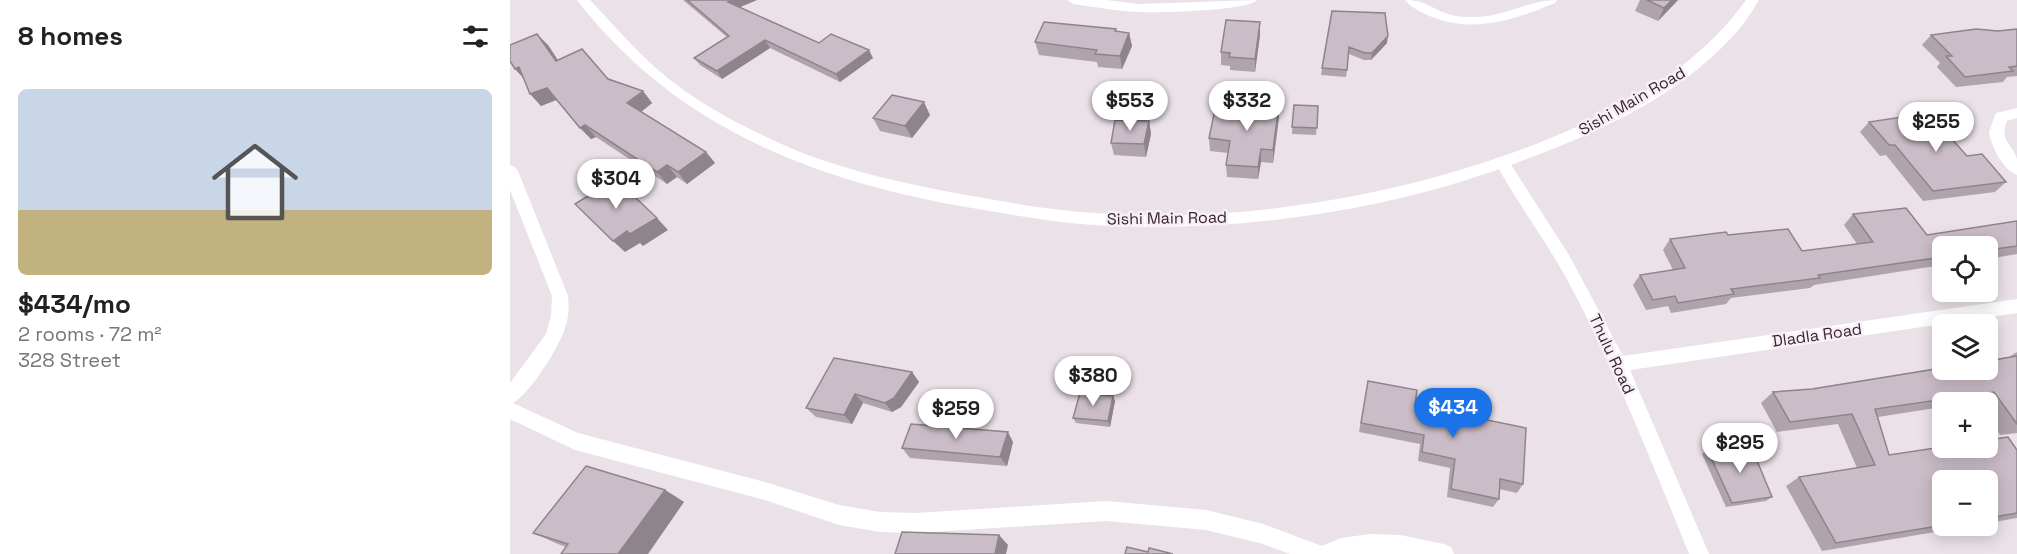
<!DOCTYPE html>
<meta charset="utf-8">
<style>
:root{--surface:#fff;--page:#f6f6f6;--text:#222;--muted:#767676;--line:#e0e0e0;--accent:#1a73e8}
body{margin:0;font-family:"Space Grotesk",sans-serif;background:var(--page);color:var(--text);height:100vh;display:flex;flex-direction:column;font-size:22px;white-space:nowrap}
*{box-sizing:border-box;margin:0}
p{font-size:20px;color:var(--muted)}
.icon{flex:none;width:33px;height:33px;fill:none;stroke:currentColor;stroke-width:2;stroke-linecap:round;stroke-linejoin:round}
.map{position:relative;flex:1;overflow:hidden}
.details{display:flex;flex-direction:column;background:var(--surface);width:510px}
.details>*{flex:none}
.tools{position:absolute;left:1422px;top:236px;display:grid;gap:12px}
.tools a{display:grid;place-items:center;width:66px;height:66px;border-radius:9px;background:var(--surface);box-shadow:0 3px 15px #0003;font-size:30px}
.price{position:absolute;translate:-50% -51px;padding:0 14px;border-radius:21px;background:#fff;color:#222;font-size:20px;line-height:39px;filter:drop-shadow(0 2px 3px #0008)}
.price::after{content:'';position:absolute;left:50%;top:36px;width:18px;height:14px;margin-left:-9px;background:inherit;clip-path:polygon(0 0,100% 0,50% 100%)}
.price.on{background:var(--accent);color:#fff}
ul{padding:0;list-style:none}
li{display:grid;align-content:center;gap:12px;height:318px;padding:0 18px}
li+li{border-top:2px solid var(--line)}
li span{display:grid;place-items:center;height:186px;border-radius:9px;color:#555}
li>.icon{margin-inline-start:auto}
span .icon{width:108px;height:108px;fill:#fffc;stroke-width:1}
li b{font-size:26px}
h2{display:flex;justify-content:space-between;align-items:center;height:72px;padding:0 18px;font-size:26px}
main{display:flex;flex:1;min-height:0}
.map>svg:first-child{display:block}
</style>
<main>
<section class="details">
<h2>8 homes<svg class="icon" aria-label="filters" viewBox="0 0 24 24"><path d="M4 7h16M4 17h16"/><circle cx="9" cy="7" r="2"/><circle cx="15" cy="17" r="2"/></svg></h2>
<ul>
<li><span style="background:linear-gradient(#c9d6e8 65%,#c2b280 0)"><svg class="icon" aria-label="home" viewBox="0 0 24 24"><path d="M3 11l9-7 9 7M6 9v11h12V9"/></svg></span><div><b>$434/mo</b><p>2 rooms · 72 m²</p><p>328 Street</p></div></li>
</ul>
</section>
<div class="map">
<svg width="1507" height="554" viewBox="0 0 1507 554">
<rect width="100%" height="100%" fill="#ebe1e9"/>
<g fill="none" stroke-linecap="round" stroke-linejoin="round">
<!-- minor -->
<path fill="#fff" fill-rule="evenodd" d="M557 0H596L629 4 747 0C737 11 647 13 628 12 606 11 585 7 563 4Z
M895 0C915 0 920 8 938 14 947 17 956 17 966 17 995 17 1019 0 1047 0L1045 3C1006 19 965 34 922 17 913 13 901 8 895 0Z
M1507 108V118L1497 121C1489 142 1502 143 1507 159 1507 163 1507 170 1507 175 1493 170 1481 146 1479 132L1486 113Z
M993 158 998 160 1059 255 1113 356 1507 299V313L1120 370 1199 554H1179C1142 462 1105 369 1058 281 1036 241 1008 204 986 164L988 160Z
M0 165 5 167 8 171 58 296C59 306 59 315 56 325 51 344 21 393 3 403L68 433 255 482 329 505 370 512 406 513 596 501 696 510 753 524 812 546 831 538 860 534 890 535 934 544 941 547 944 554H780L753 544 696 530 596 521 406 533 370 532 329 525 255 500 65 450 0 419V383L36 334 41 315 42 296 0 190Z"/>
<!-- tertiary -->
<path fill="#fff" fill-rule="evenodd" d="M67 0H80C102 23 123 48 147 69 188 105 240 131 290 152 342 172 396 184 451 194 495 202 539 210 584 213 734 224 902 195 1041 138 1116 107 1188 67 1236 0H1249C1241 13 1233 26 1222 37 1167 97 1089 132 1014 160 884 210 741 231 601 226 549 224 496 214 445 205 295 177 163 124 67 0Z"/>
</g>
<!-- wall -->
<path fill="#afa3ac" d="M173 0H247L230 7 309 43 363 58 330 82 260 48 212 79 190 65 184 58 217 37Z
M1130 0H1168L1148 21 1125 11Z
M822 11 877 43 861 60H854L839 54 836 77 811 75Z
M750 22V35L745 72 720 70V66L711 65V52Z
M1507 29V76L1497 77 1493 82 1446 87 1427 67 1430 63 1412 45 1421 35 1488 31Z
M606 31 619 33 622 46 612 69 588 67 587 62 529 55 525 42Z
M38 45 48 60 133 91 142 103 131 112 196 152 205 163 177 184 167 177 157 184 86 137 81 139 47 100 31 106 13 77 5 69Z
M784 105 808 106 806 135 782 134Z
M420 115 402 138 370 131 363 118Z
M724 115 769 117 763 163 751 162 748 179 717 177 716 165 718 153 700 151 699 138Z
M639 121 641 134 636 157 604 155 601 143Z
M1359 122 1457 156 1496 182 1485 192 1413 201 1376 155 1370 156 1350 132Z
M1343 214 1417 235 1507 221V254L1478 259V246H1432V265L1304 285 1300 288 1221 298 1216 304 1161 313 1158 306 1136 310 1123 285 1130 275 1163 270 1153 250 1160 239 1218 235 1292 251 1347 244 1334 225Z
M1507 352V433L1490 435 1478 418V402H1432V407L1368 417 1379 455 1507 450V518L1478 523V480L1432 525H1467L1312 551 1276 486 1289 477 1347 468 1328 424 1267 432 1251 403 1263 392 1302 389 1499 357Z
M402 372 409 382 391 407 382 412 353 403 342 424 306 417 296 408Z
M858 381 905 405 1013 484 1007 493 989 489V499L983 507 937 497 940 468 908 461 910 444 849 432Z
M605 401 600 427 566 423 563 418Z
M503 442 497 466 400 458 392 448Z
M1197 449 1262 497 1256 501 1216 507 1192 454Z
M155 490 174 502 56 547 48 544 23 533Z"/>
<!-- shaded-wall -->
<path fill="#8e848c" d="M223 0H247L223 10 218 2Z
M1162 0H1168L1148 21 1154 8Z
M750 22V35L745 72V59Z
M619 33 622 46 612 69 610 56Z
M27 34 38 45 56 73 46 61Z
M878 36 877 43 861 60 862 53Z
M255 40 260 48 212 79 207 71Z
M359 50 363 58 330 82 326 74Z
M9 67 16 81 5 69Z
M37 88 48 99 31 106 20 94Z
M133 91 142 103 127 115 117 103Z
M414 102 420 115 402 138 395 126Z
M769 104V117L763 163V150Z
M639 121 641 134 636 157 634 144Z
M75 125 86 137 81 139 70 128Z
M751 149V162L748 179V167Z
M196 152 205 163 177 184 168 172Z
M157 165 167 177 157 184 147 172Z
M147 218 158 230 133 246 130 243 115 252 103 241 117 231Z
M402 372 409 382 391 407 382 412 375 403Z
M345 394 353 403 342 424 334 415Z
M603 396 605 401 600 427 598 421Z
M498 432 503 442 497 466 490 457Z
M155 490 174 502 138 554H108Z
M489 535 498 545 496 554H485Z"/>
<!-- building -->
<path fill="#cbbdc8" stroke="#8e848c" stroke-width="1.5" d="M177 0H223L218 2 309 43 321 34 359 50 326 74 255 40 207 71 184 58 219 36Z
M1137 0H1162L1154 8Z
M822 11 875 13 878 36 862 53H855L839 47 837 70 812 68Z
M716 20 750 22 745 59 719 57 720 53 711 52Z
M534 22 606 29 605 31 619 33 610 56 585 54 587 50 525 42Z
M1466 29 1488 31 1507 29V66L1499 67 1503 71 1455 77 1436 56H1442L1421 35Z
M27 34 46 61 72 49 98 79 133 91 117 103 196 152 168 172 157 165 147 172 75 125 70 128 37 88 20 94 9 67 5 69 0 61V45Z
M382 95 414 102 395 126 363 118Z
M726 101 769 104 763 150 751 149 748 167 716 165 720 141 699 138 704 114 724 115Z
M784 105 808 106 807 128 782 127Z
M1419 113 1457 156 1472 154 1496 182 1423 191 1385 145H1379L1359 122Z
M605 120 639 121 634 144 601 143Z
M106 179 147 218 120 234 117 231 103 241 65 204Z
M1396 208 1417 235 1507 221V246L1478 250V246H1432V257L1308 275 1310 278 1221 289 1224 294 1168 303 1165 296 1143 300 1130 275 1175 268 1160 239 1216 232 1218 235 1278 229 1292 251 1363 242 1343 214Z
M1507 356V424L1484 392 1365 409 1379 455 1432 447H1478V440L1498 437 1507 450V513L1478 518V480H1432V525H1434L1326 543 1289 477 1365 465 1342 414 1280 422 1263 392 1302 389 1432 368V369H1478V361Z
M324 358 402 372 384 398 375 403 345 394 334 415 296 408Z
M858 381 907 390 905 405 1016 428 1013 484 990 479 989 499 941 489 945 459 912 452 914 435 851 423Z
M570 393 603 396 598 421 563 418Z
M401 424 498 432 490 457 392 448Z
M1241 446 1262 497 1222 503 1197 449Z
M76 466 155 490 108 554H51L58 544 23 533Z
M392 532 489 535 485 554H385Z
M617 547 638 552 639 548 663 554H615Z"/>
<g text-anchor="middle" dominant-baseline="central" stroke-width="5" stroke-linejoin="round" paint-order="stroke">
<!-- street labels -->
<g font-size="16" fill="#3a2232" stroke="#f7f1f7">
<text transform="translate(1122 101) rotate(-30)">Sishi Main Road</text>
<text transform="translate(657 218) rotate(-1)">Sishi Main Road</text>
<text transform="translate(1307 335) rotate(-8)">Dladla Road</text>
<text transform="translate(1102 354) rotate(65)">Thulu Road</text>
</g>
</g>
</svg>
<div class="tools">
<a><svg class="icon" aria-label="locate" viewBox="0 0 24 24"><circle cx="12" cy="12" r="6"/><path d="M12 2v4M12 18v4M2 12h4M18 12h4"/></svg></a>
<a><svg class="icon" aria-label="layers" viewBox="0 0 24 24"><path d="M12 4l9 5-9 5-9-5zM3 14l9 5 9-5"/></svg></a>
<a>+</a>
<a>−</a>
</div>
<b class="price" style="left:620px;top:132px">$553</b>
<b class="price" style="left:737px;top:132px">$332</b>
<b class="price" style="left:1426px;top:153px">$255</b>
<b class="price" style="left:106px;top:210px">$304</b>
<b class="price" style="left:583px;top:407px">$380</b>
<b class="price on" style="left:943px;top:439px">$434</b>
<b class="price" style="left:446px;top:440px">$259</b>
<b class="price" style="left:1230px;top:474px">$295</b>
</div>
</main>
